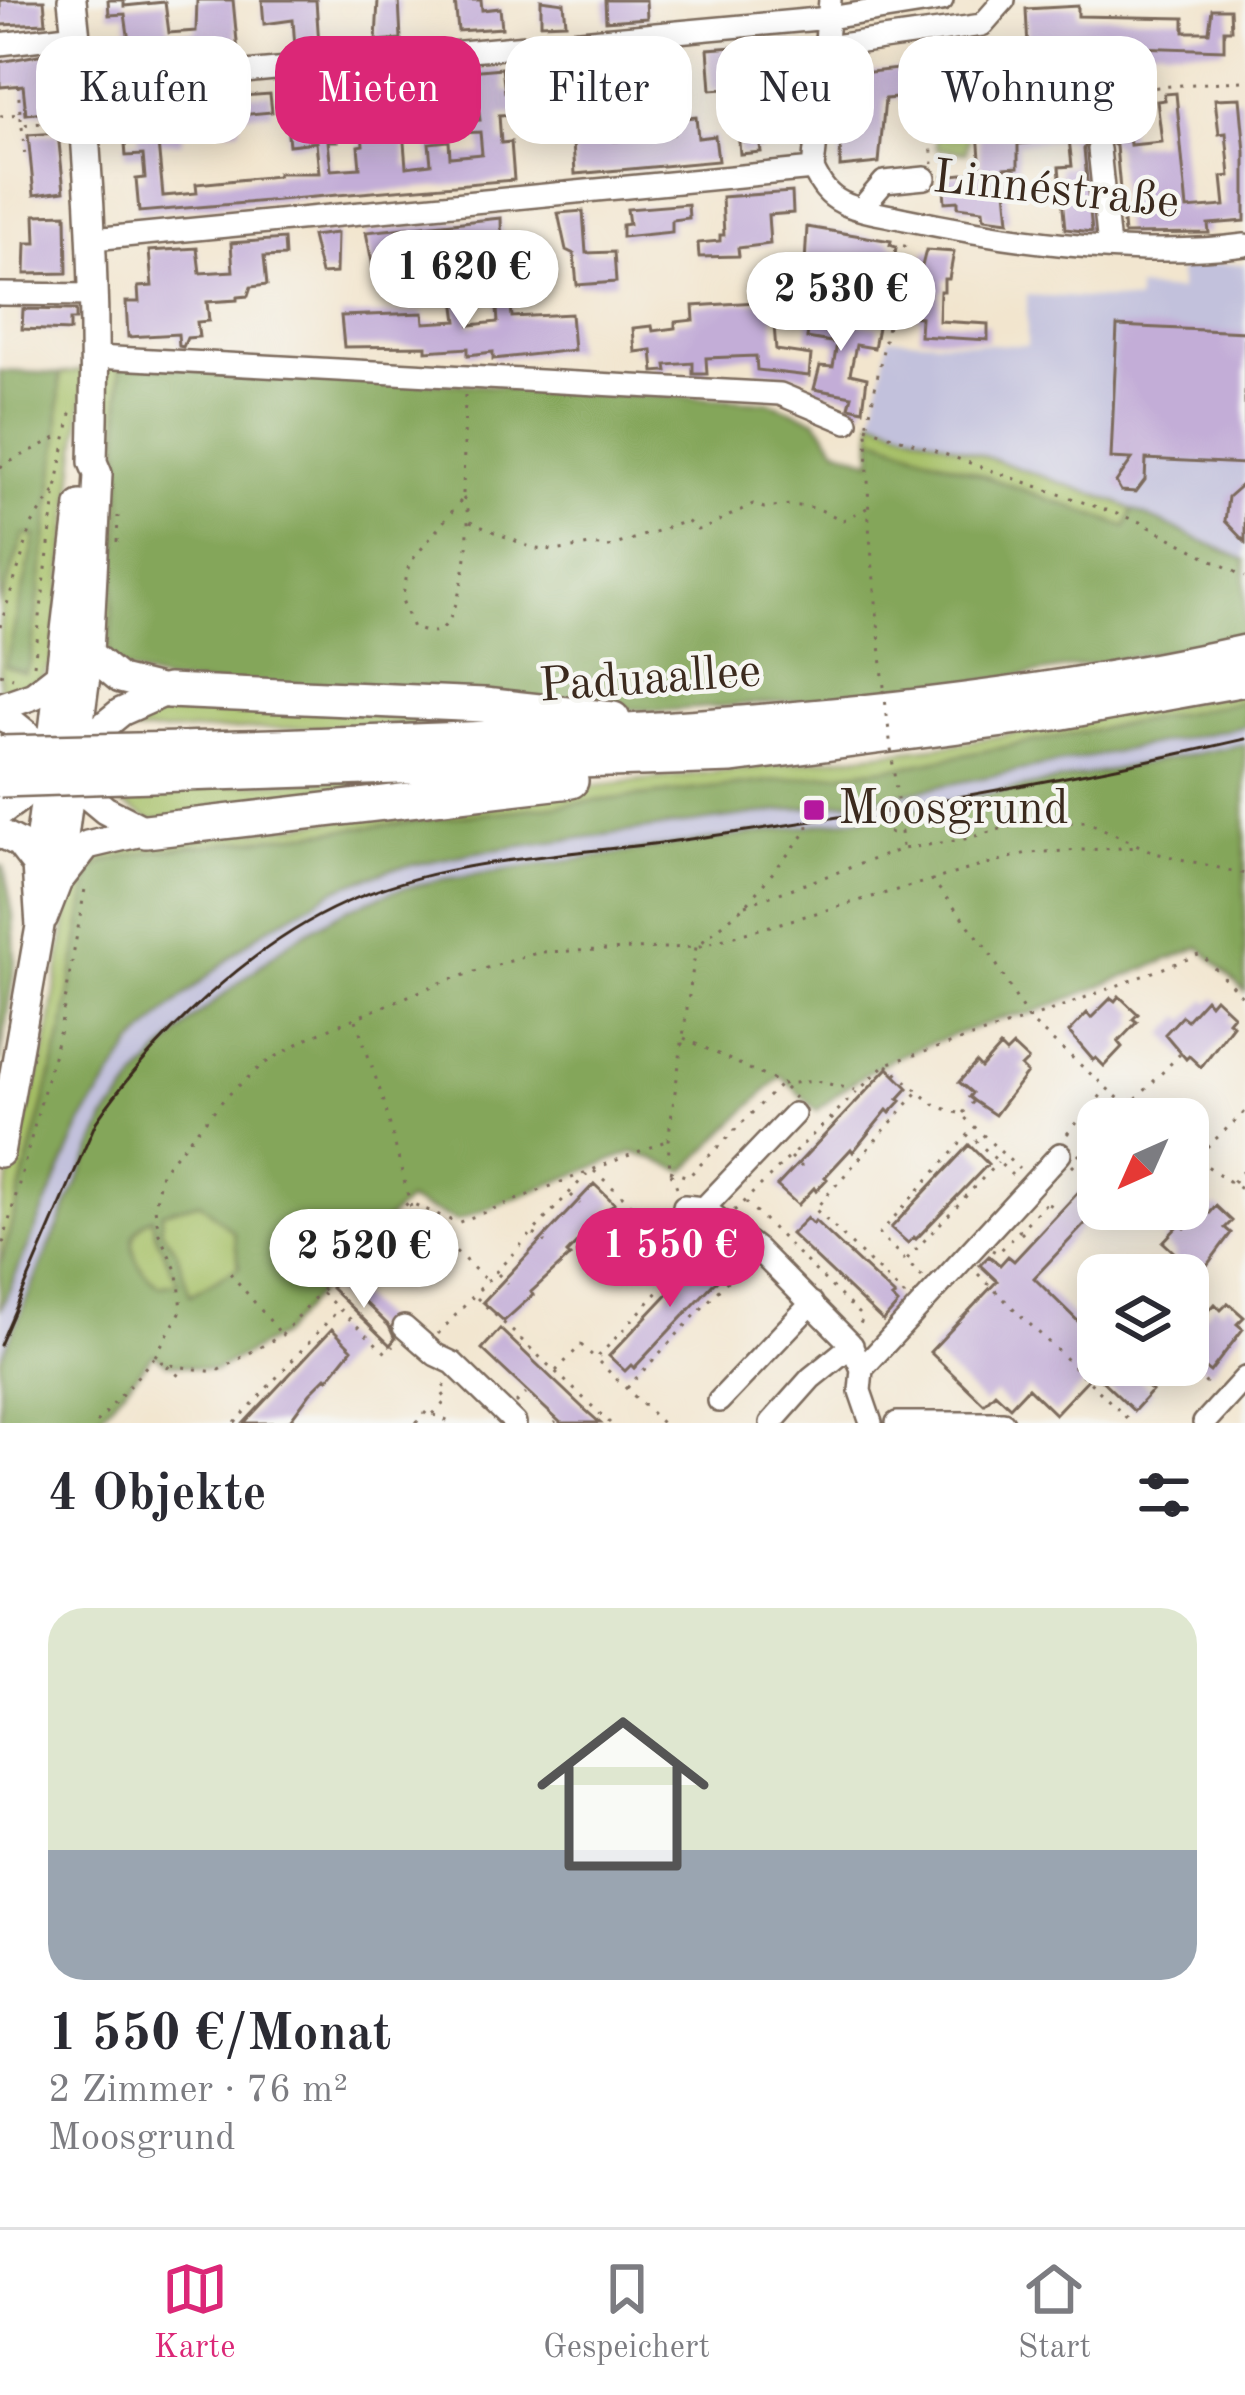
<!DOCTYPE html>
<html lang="de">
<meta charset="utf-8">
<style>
:root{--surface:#fff;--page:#f7f7f7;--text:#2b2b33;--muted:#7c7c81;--line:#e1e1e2;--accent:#db2777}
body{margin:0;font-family:"Old Standard TT",serif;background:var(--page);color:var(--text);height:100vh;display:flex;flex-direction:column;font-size:45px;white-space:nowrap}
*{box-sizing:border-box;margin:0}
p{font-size:39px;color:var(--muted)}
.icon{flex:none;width:66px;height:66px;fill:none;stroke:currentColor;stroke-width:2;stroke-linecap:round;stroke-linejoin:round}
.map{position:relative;height:1423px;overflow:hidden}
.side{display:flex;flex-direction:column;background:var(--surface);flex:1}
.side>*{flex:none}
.hud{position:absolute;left:36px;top:36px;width:1173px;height:108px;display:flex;gap:24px}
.needle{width:78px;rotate:225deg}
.tools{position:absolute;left:1077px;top:1098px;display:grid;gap:24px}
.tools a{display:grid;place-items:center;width:132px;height:132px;border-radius:24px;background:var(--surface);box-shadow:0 6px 30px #0003;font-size:60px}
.price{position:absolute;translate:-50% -102px;padding:0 27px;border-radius:42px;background:#fff;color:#222;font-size:39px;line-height:78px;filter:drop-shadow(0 3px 6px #0008)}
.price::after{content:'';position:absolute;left:50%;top:72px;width:36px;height:27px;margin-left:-18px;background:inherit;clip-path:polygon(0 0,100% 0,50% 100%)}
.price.on{background:var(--accent);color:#fff}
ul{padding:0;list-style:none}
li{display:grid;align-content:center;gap:24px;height:636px;padding:0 48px}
li span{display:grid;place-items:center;height:372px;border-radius:36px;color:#555}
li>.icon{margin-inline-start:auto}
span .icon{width:216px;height:216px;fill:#fffc;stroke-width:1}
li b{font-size:51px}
h2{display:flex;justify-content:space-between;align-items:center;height:144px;padding:0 48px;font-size:51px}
.chip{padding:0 42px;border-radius:36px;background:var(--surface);box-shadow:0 6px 30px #0003;font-size:42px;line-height:108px}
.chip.on{background:var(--accent);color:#fff}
.tab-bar{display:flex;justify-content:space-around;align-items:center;height:168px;border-top:3px solid var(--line);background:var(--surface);font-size:33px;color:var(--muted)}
.tab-bar a{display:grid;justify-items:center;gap:6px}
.tab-bar .on{color:var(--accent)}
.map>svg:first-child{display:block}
</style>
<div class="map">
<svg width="1245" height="1423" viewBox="0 0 1245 1423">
<rect width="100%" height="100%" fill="#f6f6f2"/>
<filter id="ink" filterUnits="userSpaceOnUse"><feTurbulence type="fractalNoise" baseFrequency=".00833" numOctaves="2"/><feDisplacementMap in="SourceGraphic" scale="24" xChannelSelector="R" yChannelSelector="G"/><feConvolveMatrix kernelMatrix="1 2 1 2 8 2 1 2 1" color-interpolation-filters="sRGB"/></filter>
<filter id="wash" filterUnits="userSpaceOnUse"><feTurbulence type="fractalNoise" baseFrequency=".004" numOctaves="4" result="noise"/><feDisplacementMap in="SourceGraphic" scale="48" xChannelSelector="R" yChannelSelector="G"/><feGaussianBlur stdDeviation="2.7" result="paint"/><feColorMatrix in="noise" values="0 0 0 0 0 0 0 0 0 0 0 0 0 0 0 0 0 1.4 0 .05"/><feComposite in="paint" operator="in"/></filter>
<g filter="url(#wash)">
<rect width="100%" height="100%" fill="#f2e5ce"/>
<!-- industrial -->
<path fill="#c2c1dc" d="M1245 264V560L1116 502 873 418 889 338 1027 346V295L1137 301V288L1179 291V265Z
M1245 726V744L887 814 439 880 394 891 345 910 291 941 193 1019 137 1079 105 1121 0 1360V1311L81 1123 114 1068 170 1008 258 934 296 909 340 887 392 869 477 852 884 797Z"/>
<!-- green -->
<path fill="#a5bf65" stroke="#707442" stroke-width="3" d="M932 108 972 112 966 152 937 149Z
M119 365 121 504 108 665 97 635 110 475 105 377 107 366Z
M86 370 53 659 42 678 0 698V605L24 534 37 536 6 665 25 673 30 663 58 442 60 374Z
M873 418 1116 502 1133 510 1127 527 872 436Z
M1245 691V701L906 766 146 852 104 862 90 872 64 1027 0 1266V1210L47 1044 72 884 89 853 583 787 950 745Z
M163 702 572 721 103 733Z
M548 772 151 820 94 789Z
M200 1202 234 1233 239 1267 189 1296 177 1253 161 1229 162 1212Z
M152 1217 155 1233 179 1283 159 1286C134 1267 119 1236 152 1217Z"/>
<!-- forest -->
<path fill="#84a65a" stroke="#60683c" stroke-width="3" fill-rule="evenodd" d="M120 364 770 402 816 420 837 448 872 461V436L1126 527 1133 510 1245 560V638L995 680 808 700 660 711 165 682 108 665 121 504Z
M0 371 60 374 58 442 30 663 25 673 5 666 36 536 24 535 0 605Z
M1245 701V726L1236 728 884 797 477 852 392 869 340 887 258 934 170 1008 133 1045 82 1122 0 1311V1267L64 1027 90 872 104 862 146 852 906 766Z
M1245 744V992L1200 947 1030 1014 1009 1016C932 1043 879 1054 817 1111L781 1076 685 1171 633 1152 457 1221 407 1201 360 1245 281 1335 214 1371 166 1363 154 1354 94 1423H0V1360L105 1120 137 1079 193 1019 291 941 345 910 394 891 439 880 887 814ZM200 1202 234 1233 239 1267 190 1295 177 1253 161 1229 162 1212ZM152 1217 155 1233 178 1283 159 1286C135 1268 118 1235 152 1217Z
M0 865 4 867 13 915 15 961 0 1063Z"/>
<g id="blocks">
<!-- building -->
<path fill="#c3add7" d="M0 0H44L46 23 0 25Z
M108 0H124V6L165 2 169 33 196 31 197 0H233L238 52 214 54 213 50 132 62 125 14 109 15Z
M262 0H316L319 45 295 47 293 20 264 24Z
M378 0H399L401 39 376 41Z
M455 0H481L482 10 500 8 502 28 458 31Z
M541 0 564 3 566 23 541 24Z
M605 0H646L647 18 606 21Z
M1078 6V16L1184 18V32H1209L1212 9H1230L1231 30H1224V50L1136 47 1137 55 1107 56 1106 67 1067 65V62L1026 64V72L1010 74V79L956 82V87L922 89 923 96 885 99 879 163 840 167 841 119H844L843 110H847L845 96H849L851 74 926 66V60L995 56V50L1028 48 1026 9Z
M792 42 797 91 789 92 791 119 803 118 799 142 760 145 761 152 740 154 738 130 753 125 751 96 766 95 762 55 776 54 775 43Z
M733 47 738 88 711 90 708 49Z
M49 53 55 111 26 114 23 85 0 87V62Z
M651 55 652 97H656L657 111 617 114 615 97 630 94 627 57Z
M569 62 573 99 582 98 585 127 614 124 615 141 660 138 673 134 671 119 696 117 698 138 715 136 718 161 575 174 573 142 563 143 562 127 546 128 545 108H551L544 64Z
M502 68 505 92 518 91 520 114 499 115 501 143 511 142 514 180 139 212 136 179 145 178 143 155 126 156 125 143 139 142 135 102 161 99 163 130 181 129 182 142 158 143 163 196 197 193 196 184 278 176V173H319L316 142 289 145 287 125 302 124 299 87 324 84 328 121H335L337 141H328L331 170 360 168 358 146 363 145 360 111 383 110 381 79 405 77 408 114H415L416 129 403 130 406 167 431 164 429 143 449 141 450 157 482 154 480 132 461 133 460 121 480 120 476 90 449 93 447 73Z
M242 92 243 96 270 94 272 112 239 115 240 129 225 130 217 94Z
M1176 93 1187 209 1225 206 1222 177 1230 176 1226 133 1219 134 1215 99 1240 98 1245 152V221L1208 224 1209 233 1124 234 1116 146 1099 134 1089 138 1084 149 1092 232 1065 229 1059 167 1072 166 1069 139 1018 144V167L1004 168 1009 221 984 218 983 210 958 207V201L945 202 943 176 981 172 977 118 1111 106 1112 114 1127 113 1130 145 1162 142 1157 101 1165 100 1164 94Z
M58 133 64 191 34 195 28 135Z
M792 192 793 213 768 215 770 244 738 248 739 256 699 257 698 243 720 241V235H724L722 197Z
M688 204 689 218 672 220V232L622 237V225L629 224 627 209Z
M583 211 586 253 614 252 616 282 577 285 574 254 566 250 558 213Z
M66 214 67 273 25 274 26 243H36L35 215Z
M501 218 502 262 501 270 493 271 494 277 406 279 401 270 374 272 366 232Z
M807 227 891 241 890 245 896 247 891 293 817 277 816 284 804 282Z
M337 233 336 273 321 274 312 236Z
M284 239 285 256 264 257 267 285 251 287 248 296 237 297V300L207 302 209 321 197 322 199 337 187 338 183 347 179 346 178 334 128 337 126 302H139L138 287 152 286 149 251 197 248 200 273 233 271 231 243Z
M926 250 954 252 949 279H944V291H940L939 321 988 324V340L920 336 921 317 906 316 908 289 916 290Z
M510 295 512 317 571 314 574 350 493 359V352L468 355V348L426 351V346L344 347 341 316 423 313 424 323 457 321 454 299 466 298 470 325 498 322 496 296Z
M772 301 776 350 811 355 809 376 757 370 756 356 706 358 707 374H693V363L666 365 667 371 654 372 652 350 635 352 633 328 652 326 653 331 675 328V322L694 320 693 306Z
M811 305 824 307 823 313 834 317 878 327 874 348 856 345 850 374 867 378 863 410 849 407 852 396 814 389 820 366 833 367 837 343 807 338Z
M23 309 76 310V320H70V331L22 329Z
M1117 326 1245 332V464L1146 459 1145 480 1136 492 1121 491 1116 482 1132 459 1111 458Z
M1245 482V542L1225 521 1228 497Z
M1119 996 1138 1014 1133 1019 1137 1022 1118 1042 1122 1047 1104 1066 1096 1058 1093 1060 1069 1032 1087 1013 1091 1018 1111 998 1115 1001Z
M1215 998 1233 1015 1228 1021 1233 1025 1201 1067 1189 1056 1186 1059 1165 1034 1182 1016 1187 1020 1206 999 1210 1004Z
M1013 1046 1028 1060 1021 1067 1027 1073 995 1115 974 1101 969 1097 972 1093 959 1082 976 1063 981 1068 1000 1047 1006 1053Z
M888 1068 908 1088 898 1099 901 1101 890 1113 887 1110 853 1152 851 1149 825 1177 827 1179 816 1191 814 1188 798 1205 777 1186Z
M969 1145 988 1164 916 1239 914 1237 908 1243 891 1228Z
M1098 1171V1210L1034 1278 1098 1341V1365H1124L1152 1391 1134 1411 1094 1373 1055 1414 1028 1388 1010 1407 995 1393 984 1404 930 1352 997 1281 980 1265 989 1256 1000 1265 1008 1256 1014 1261Z
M594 1184 614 1203 604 1214 606 1217 596 1228 593 1226 567 1253 570 1256 531 1292 533 1295 504 1321 483 1302Z
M1216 1206 1232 1221 1225 1228 1231 1233 1199 1276 1173 1257 1176 1254 1163 1242 1180 1224 1185 1228 1204 1208 1210 1213Z
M807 1218 813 1224 815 1221 895 1296 892 1298 898 1304 883 1321 791 1234Z
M712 1247 731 1265 634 1368 631 1365 625 1371 609 1356Z
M340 1278 389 1326 395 1339 390 1345 331 1288Z
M1228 1303 1244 1317 1237 1324 1243 1329 1210 1372 1188 1356V1317L1197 1324 1215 1304 1221 1310Z
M332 1329 352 1349 328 1379 326 1377 310 1393 288 1423H244Z
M500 1329 582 1407 600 1423H561L500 1366 482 1349Z"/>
</g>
</g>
<g filter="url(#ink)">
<use href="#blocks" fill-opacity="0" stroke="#7b6b5c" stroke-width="3"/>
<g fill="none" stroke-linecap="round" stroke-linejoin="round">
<!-- minor casing -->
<g stroke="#7b6b5c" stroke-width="26">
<path id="minor" d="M830 0 813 169C820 184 828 196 843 203 861 212 885 214 905 219 1010 241 1139 259 1245 245
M0 44 76 35
M826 47 982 25 1004 0
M82 87 829 18 942 0
M1099 149 1109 247
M861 209 884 182 925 178
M93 239 813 169
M0 294 95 295
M96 357 780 394 847 422
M684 1206 704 1208 757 1249 850 1343 862 1369
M704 1208 794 1114
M404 1327 436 1355 453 1363 515 1423
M862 1369 1060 1154
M862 1369 860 1391 871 1423
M719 1401 812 1303
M771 1423 811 1378 852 1345
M897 1423H1003
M1204 1423 1245 1378"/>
</g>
<!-- major casing -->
<g stroke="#7b6b5c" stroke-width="32">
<path id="major" d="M72 0C90 154 98 307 93 462L98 474 89 653 78 736
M89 653 120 679 168 691
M0 707 34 695 61 674
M0 713 32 739
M89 738 121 712 168 691
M52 739 80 505
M87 795 105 810 146 831
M0 812 19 798
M0 833 19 843 36 865
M61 878 87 845 146 831
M44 917 58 881 69 799
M0 1153 40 926 36 865 45 797"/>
</g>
<!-- highway casing -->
<g stroke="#7b6b5c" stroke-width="38">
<path id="highway" d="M168 691 484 705 613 719
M183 749C539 737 896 729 1245 652
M184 774 732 756 1057 713 1245 679
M146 831 571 781"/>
</g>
<!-- path -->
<path stroke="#7b6b5c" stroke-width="3" stroke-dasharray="3 9" stroke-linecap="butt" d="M923 54 933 164
M18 85 20 112
M928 104C1034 105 1139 85 1245 81
M0 116 21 114V125L62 121
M22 127 25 157H30
M866 427 1140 522 1245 577
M0 467 62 435
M463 494 465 395
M463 498C476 516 462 617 441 629 432 635 423 631 413 628L402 600 409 564Z
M470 522 535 549 560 550 590 545 609 547 687 521 697 530 703 529 753 504 764 508 790 505 816 508 843 520 867 508
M117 542 118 516
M0 627 32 524 55 491
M34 665 56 489 72 408
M0 674 13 678
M884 687 869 526 867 427 906 239
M884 799 887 833 901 832 902 847
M931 879 987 948 1028 1019 1142 1119
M746 905 902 849 961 840 1008 827 1086 821 1155 853 1245 874
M356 1020 384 1102 415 1223 425 1222 488 1282
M684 1038 781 1084 816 1081 855 1090
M887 1065 936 1106 961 1114 1019 1169
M1128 1108 1180 1054
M963 1113 974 1101
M831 1118 839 1127
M1114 1119 1125 1108
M1067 1134 1104 1092
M1188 1153 1245 1192
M1198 1155 1245 1112
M1078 1156 1098 1136
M791 1157 802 1167
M1072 1165 1087 1180
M594 1171 690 1256
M670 1171 688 1177 781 1084 795 1098
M1233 1182 1245 1170
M677 1187 670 1171 668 1140 696 947 746 905 808 830 807 808
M571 1195 580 1204
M746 1202 863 1318 858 1328
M1048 1204 1058 1210
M734 1211 886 1064 1028 1019 1201 954 1245 999
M1021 1232 1029 1241
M534 1234 545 1242
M992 1250 998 1253 1046 1203 1044 1199
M0 1255 60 1030 86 883
M907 1259 998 1162
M1178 1262 1174 1267 1182 1275
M230 1273 281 1334
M498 1274 507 1283
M978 1274 1132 1423
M922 1277 879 1234 969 1134 1012 1175
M1188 1281 1191 1284 1188 1287
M322 1293 386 1353 393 1346
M905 1296 815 1209 917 1093
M477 1298 610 1423
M438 1334 587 1174
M155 1356 182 1309 178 1274 159 1234 155 1208 161 1172 225 1098 262 1065 311 1036 445 981 540 952 696 947 1027 853 1141 847
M1188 1361 1190 1358
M599 1362 662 1423
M1187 1365 1210 1387
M167 1366 184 1380
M556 1371 581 1345 596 1359 711 1235
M627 1388 745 1262
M516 1403 526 1394
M433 1414 447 1400 440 1390 446 1385
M97 1423 155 1356 164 1364 215 1372 282 1335 361 1245 409 1202 457 1223 668 1140
M235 1423 339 1309
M416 1423 427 1411 451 1423
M555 1423 556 1422"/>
<!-- minor -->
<use href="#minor" stroke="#fff" stroke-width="21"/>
<!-- major -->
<use href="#major" stroke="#fff" stroke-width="27"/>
<!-- highway -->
<use href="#highway" stroke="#fff" stroke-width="33"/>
<!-- tram -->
<path stroke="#3b2a1e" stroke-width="3" d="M0 1345 96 1122C154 1037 251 945 345 903 450 856 571 856 683 840 871 814 1060 782 1245 739"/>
<!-- highway-bridge casing -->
<g stroke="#7b6b5c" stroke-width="38" stroke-linecap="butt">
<path id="highway-bridge" d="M0 753 183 749
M0 780 184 774"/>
</g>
<!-- path-bridge -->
<path stroke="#7b6b5c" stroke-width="3" stroke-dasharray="3 9" stroke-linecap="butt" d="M884 690 901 832"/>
<!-- highway-bridge -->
<use href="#highway-bridge" stroke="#fff" stroke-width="33"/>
</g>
</g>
<!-- markers -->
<rect fill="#b5179e" stroke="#f6f6f2" stroke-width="4.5" x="802" y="798" width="24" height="24" rx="6"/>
<g text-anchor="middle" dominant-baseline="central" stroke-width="9" stroke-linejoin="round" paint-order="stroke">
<!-- street labels -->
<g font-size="48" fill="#3b2a1e" stroke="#f6f6f2">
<text transform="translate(1056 191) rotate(6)">Linnéstraße</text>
<text transform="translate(650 680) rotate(-4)">Paduaallee</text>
</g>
<!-- poi labels -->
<g font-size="48" fill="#3b2a1e" stroke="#f6f6f2" text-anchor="start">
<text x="838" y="810">Moosgrund</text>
</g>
</g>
</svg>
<div class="tools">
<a><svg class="needle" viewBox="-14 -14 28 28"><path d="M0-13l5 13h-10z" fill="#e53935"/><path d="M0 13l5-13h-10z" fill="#7c7c81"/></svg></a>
<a><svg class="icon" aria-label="layers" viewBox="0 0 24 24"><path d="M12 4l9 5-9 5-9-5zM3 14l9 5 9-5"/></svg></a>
</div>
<b class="price" style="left:464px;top:332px">1 620 €</b>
<b class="price" style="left:841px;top:354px">2 530 €</b>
<b class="price on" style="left:670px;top:1310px">1 550 €</b>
<b class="price" style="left:364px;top:1311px">2 520 €</b>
<div class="hud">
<a class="chip">Kaufen</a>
<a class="chip on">Mieten</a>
<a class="chip">Filter</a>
<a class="chip">Neu</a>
<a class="chip">Wohnung</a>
</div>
</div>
<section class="side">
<h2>4 Objekte<svg class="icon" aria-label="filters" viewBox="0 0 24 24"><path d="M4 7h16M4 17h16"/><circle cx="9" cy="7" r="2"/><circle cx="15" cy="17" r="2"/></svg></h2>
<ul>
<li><span style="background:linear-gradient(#dfe7d0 65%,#9aa5b1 0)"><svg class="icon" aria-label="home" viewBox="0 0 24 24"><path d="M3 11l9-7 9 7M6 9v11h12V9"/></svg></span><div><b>1 550 €/Monat</b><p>2 Zimmer · 76 m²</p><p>Moosgrund</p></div></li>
</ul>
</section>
<nav class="tab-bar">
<a class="on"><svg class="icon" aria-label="map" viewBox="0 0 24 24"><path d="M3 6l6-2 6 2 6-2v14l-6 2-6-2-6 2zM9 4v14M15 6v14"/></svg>Karte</a>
<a><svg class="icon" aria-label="saved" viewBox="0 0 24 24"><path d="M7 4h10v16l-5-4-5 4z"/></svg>Gespeichert</a>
<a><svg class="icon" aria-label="home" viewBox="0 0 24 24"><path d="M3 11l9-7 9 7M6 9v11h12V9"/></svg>Start</a>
</nav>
